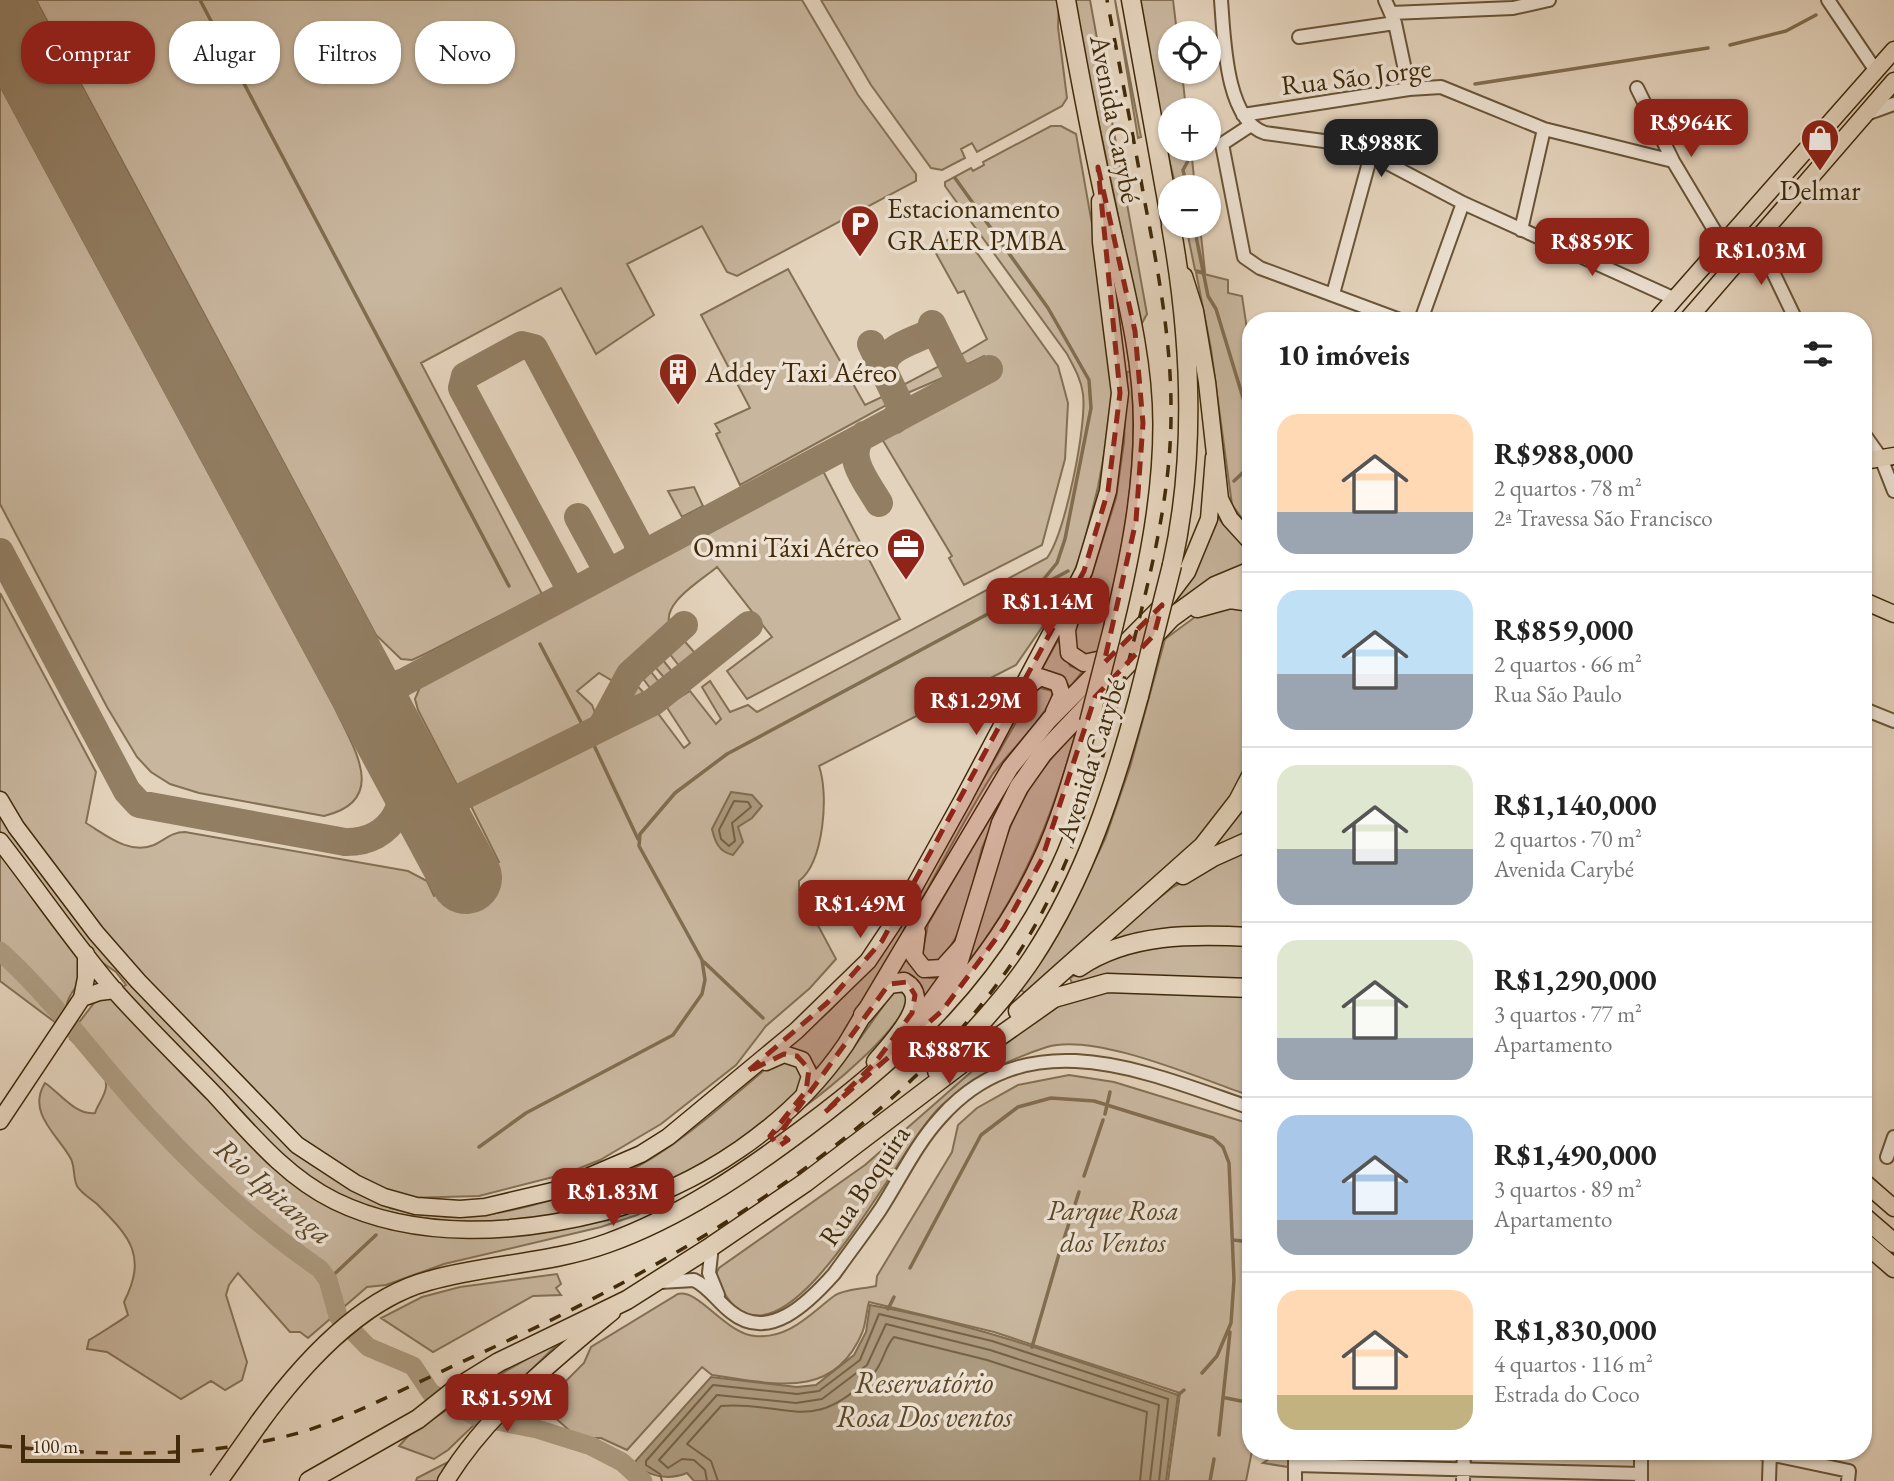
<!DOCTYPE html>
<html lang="pt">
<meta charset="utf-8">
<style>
:root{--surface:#fff;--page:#f2f2f2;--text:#222;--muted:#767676;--line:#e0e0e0;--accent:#8f2418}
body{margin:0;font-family:"EB Garamond",serif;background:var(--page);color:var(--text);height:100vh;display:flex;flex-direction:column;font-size:26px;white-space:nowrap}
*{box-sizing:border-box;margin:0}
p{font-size:23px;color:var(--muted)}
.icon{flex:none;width:38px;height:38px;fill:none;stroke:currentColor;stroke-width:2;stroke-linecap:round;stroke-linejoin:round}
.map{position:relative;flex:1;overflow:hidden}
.side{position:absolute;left:1242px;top:312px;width:630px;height:1148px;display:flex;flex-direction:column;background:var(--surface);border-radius:28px;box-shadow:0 2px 5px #0004}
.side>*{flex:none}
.hud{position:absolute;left:21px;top:21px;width:665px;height:63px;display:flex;gap:14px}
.tools{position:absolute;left:1158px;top:21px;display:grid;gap:14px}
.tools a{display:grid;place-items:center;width:63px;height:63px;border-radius:50%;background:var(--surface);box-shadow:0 2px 5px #0004;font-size:35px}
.scale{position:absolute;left:21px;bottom:18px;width:159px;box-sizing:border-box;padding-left:7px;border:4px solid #402a0a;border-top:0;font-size:19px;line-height:24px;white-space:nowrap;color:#402a0a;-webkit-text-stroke:5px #ede2d3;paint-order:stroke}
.price{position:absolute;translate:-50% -60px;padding:0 16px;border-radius:14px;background:var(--accent);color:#fff;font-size:23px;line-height:46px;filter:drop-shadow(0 2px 4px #0008)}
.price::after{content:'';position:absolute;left:50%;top:42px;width:21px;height:16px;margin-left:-10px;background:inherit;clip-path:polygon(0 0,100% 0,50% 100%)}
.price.current{background:#222;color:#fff}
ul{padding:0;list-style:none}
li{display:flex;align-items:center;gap:21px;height:175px;padding:0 35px}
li+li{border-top:2px solid var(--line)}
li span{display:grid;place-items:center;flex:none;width:196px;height:140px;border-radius:21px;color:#555}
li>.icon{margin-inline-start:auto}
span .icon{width:84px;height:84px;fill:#fffc;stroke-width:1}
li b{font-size:30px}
h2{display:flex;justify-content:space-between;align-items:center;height:84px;padding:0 35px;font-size:30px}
.pill{padding:0 24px;border-radius:28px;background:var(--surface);box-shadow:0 2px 5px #0004;font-size:24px;line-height:63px}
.pill.current{background:var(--accent);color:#fff}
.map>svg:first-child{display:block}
</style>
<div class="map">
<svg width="1894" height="1481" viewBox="0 0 1894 1481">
<rect width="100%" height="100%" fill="#e4d3bc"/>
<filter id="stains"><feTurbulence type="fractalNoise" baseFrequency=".00286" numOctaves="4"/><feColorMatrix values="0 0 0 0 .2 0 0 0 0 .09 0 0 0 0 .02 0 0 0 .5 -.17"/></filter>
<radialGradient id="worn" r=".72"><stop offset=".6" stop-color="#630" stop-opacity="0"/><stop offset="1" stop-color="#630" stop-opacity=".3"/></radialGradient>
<!-- green -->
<path fill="#c8b69e" stroke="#847054" stroke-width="2" d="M36 0H802L858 95 916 174V181L737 276 727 272 702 226 627 264 654 315 596 354 561 288 421 363 542 594 427 653 412 660 401 659 376 635Z
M821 0H1059L1058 27 1067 98 1062 106 977 152 972 143 961 149 965 158 942 170 931 168 871 85Z
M1073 0H1090L1147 314 1141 325Z
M1115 0 1141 137 1138 138Z
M1139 0H1173L1177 33H1171V72H1182L1186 110H1171V149H1191L1195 187H1176L1163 136Z
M0 86 334 706C352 746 391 800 324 816L199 793 170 784 151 772 137 757 107 707 0 504Z
M1051 126H1061L1076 134 1103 286 1114 401 1098 487 1082 551 1067 591 1016 665 819 766C829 794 824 862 799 881V890L836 959 810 988 766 1026 736 1065 661 1124 600 1160 565 1174 479 1196 406 1198 389 1195 390 1208C410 1212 431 1216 453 1217 509 1218 613 1185 660 1153 698 1128 733 1096 768 1067L785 1061 799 1066 803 1081C789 1107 760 1126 736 1142 634 1211 510 1238 389 1212V1229L460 1236 533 1233 713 1172 715 1174 637 1215 601 1227 444 1264 386 1285 367 1287 308 1338 300 1332H290L238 1273 229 1285 226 1295 247 1362 242 1380 225 1390 211 1381 181 1399 107 1352 87 1349 89 1340C93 1338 126 1317 128 1315L124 1302C147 1256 131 1238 97 1204 91 1199 81 1193 77 1186 73 1178 75 1167 71 1159 59 1136 26 1113 45 1083 60 1093 76 1116 95 1113 98 1104 105 1096 106 1087 108 1068 83 1050 70 1039V1034L94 1003 126 985 116 972 100 961C88 975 64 993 66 1013L56 1023 0 981V593L96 772 86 823C106 835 129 855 154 845 165 840 171 832 185 832L408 871 427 881 434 896 499 862 468 800 598 734 638 719 654 708 684 748 690 743 666 706 690 691 716 724 721 719 702 687 710 681 730 712 748 705 757 712 1047 558C1065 533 1087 426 1083 394 1081 379 1074 367 1067 354L945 186V182L971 168 973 171 984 165 983 162Z
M1186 226H1200L1205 272 1195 270Z
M962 232 1058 366 1068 403 1065 459 1042 545 964 585 949 558 952 556 882 439 995 378 984 356 968 364 961 361 962 354 987 339 964 291 958 293 933 248Z
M788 269 865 405 886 395 892 402 740 485 716 434 720 432 715 424 750 408 701 315Z
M1196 272 1228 280V293L1242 296 1251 356V530L1232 505 1211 349Z
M941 365 947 368V376L905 394 903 385Z
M1131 371C1140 474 1122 555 1098 653L1082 655 1075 645V628L1116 498 1124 442 1127 372Z
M823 471 900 619 747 699 727 671 772 637 717 567C702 580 656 606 672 629L626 668 616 683 599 673 577 691 592 705 597 718 594 722 459 789 418 710 415 699 420 687Z
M694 487 703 506 682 517 668 491Z
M1218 518 1251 554V564L1173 608 1176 597 1204 552 1215 519Z
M1220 606 1251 608V764L1240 786 1206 836 1025 993 1021 990 1065 922 1105 839 1130 767 1165 639 1195 617Z
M680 636 702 661 684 672 665 648Z
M1058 640 1070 666 1083 671 1070 687 1061 675 1042 669Z
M658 654 675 675 667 681 650 661Z
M645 664 662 686 655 690 650 688 639 673Z
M631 679 644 693 621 710Z
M1040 688 1052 691C1056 708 1004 757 992 775 932 871 887 980 818 1070L805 1054 788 1047 830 1010 874 963 908 911 1031 696Z
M1087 693 1086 699 999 808 982 848 962 927 942 960 927 962 922 955 928 924 1016 771Z
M1077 729C1054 812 1025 887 973 956L970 954C986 907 996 857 1017 811 1032 780 1054 754 1077 729Z
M1251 788V834L1213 851 1210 846Z
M1251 845V930L1105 945 1103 942 1173 887Z
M1168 943H1251V982L1089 979 1072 983 1070 978 1107 957Z
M904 955C913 972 924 982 944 977L924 1003C924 984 912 974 894 973Z
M1110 989 1251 993V1096C1203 1080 1095 1032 1047 1047 1009 1059 971 1079 941 1106 902 1141 801 1356 738 1309 728 1302 719 1286 716 1274L719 1268 865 1165 1003 1044 1060 1003Z
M894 991 904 993 907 1000C901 1031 826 1091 800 1110L841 1065Z
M1069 1075 1114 1082 1251 1124 1252 1451 1246 1481H1168L1180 1393 994 1332 869 1302C866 1312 866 1324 862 1333 833 1402 771 1383 712 1375L702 1367 627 1450 601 1438H578L553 1416 564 1383 584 1363 591 1347 678 1294C698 1288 726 1334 755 1336 789 1339 810 1314 834 1296 844 1289 864 1289 876 1286L877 1276 952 1152 958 1125 977 1108 1018 1085Z
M557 1274 561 1284 556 1288 561 1295 533 1296 433 1352 381 1318 422 1297 460 1287Z
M564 1338 448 1450 434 1459 399 1446 410 1434 506 1371Z
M1281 1451 1289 1455 1288 1467 1263 1463Z
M448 1462 438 1481H416L417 1478Z"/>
<!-- water -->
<path fill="#ac9a7f" stroke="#816d50" stroke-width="2" d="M731 792 752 795 762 806 752 818 738 827 743 842 733 855C719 852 715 842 712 829Z
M870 1305C976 1324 1077 1361 1178 1395L1166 1481H694L687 1473C667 1481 651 1476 632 1465L711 1377 797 1387 816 1385 854 1355 866 1332Z"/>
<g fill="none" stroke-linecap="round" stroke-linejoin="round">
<!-- shore -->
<path stroke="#766244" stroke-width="2" d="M734 801 748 802 751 807 732 823 735 841 729 846 721 839 719 830Z
M662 1481 660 1474 646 1465V1461L713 1385 797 1394 819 1391 860 1360 879 1314 992 1341 1168 1399 1159 1481
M707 1481 705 1470 694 1460 682 1459 668 1468 659 1460 717 1395 796 1403 822 1399 867 1365 886 1324 990 1350 1159 1405 1150 1481
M718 1481 711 1461 687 1444 721 1406C790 1401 811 1437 873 1374 883 1364 885 1346 894 1337L987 1360 1147 1412 1140 1481"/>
<!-- stream -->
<path stroke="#816d50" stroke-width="3.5" d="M200 0 509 586
M1730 45 1786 31 1816 15
M1475 84 1708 48
M955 178 1048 308 1089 380 1091 408 1065 539 1057 563 1038 586
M1187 187 1183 170 1190 157
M1194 226 1208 296 1216 309 1251 424
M1234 481 1251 465
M540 644 582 724
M591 739 638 839
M704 962 763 1018
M1105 1114 1110 1092
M479 1147 526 1113 673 1035 702 994 705 980 702 960 639 846 640 834 675 793 727 754 1068 571
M1084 1176 1103 1120
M1233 1240 1251 1242
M1062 1245 1079 1192
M910 1268 981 1135 1018 1107 1051 1098 1094 1101 1213 1138 1223 1147 1229 1163 1234 1280 1231 1323 1217 1356 1202 1373
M328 1280 376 1235
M888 1309 894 1297
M1032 1347 1059 1254
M1178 1395 1184 1390
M1226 1398 1241 1401
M1219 1435 1230 1332
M1210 1481 1214 1459"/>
<!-- river -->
<path stroke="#ac9a7f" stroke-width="19" d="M0 951C59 1005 99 1064 153 1122 203 1176 259 1227 320 1269L328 1280 338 1316 368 1347 413 1366 431 1393 477 1417 537 1429 591 1446 622 1462 643 1481"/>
<!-- taxiway -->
<path stroke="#927e63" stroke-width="28" d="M932 324 958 377 951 389
M871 344 901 407 895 420
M884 370C881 349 911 342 927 334H934L940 340
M864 435C842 454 868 484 879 503
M578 517 603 563 604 570 601 576
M0 552 127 791 139 804 345 842C394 843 414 798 399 756
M564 596 568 585 462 388 465 376 522 345 534 348 639 545 636 557
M355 675C369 693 385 690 404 682
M602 726 630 674 684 625
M385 729C379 708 385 693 404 682L989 369
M425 804 433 808 453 801 653 702 749 625"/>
<!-- runway -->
<path stroke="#927e63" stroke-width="72" d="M0 11 466 878"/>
<!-- minor casing -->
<g stroke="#695436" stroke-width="16">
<path id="minor" d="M1221 0C1224 36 1225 120 1265 133L1353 145 1463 203 1675 299
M1385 0 1395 23 1409 89
M1828 0 1876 71
M1391 13 1513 8 1549 0
M1299 37 1395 23
M1637 88 1673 161 1722 243
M1866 114 1894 104
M1243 115 1409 89 1441 87 1544 129 1673 161
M1251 125 1222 144 1244 257 1260 268 1400 320
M1521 230 1544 129
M1757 239 1796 320
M1333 294 1371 155
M1421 320 1463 203
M1864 434 1881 458 1894 491
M1864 709 1894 721
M1887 1157 1894 1137
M712 1246 709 1273 718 1295
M660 1282 694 1280C709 1287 718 1302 731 1312 769 1343 809 1302 834 1274 849 1253 865 1232 880 1210 900 1179 916 1144 941 1117 1029 1018 1148 1073 1251 1108
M1755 1451 1849 1471 1848 1481
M1295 1465 1641 1474
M1295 1481V1451
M1463 1481 1464 1451
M1641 1481V1451
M1769 1481 1770 1451"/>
</g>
<!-- major casing -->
<g stroke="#402a0a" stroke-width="19">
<path id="major" d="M1184 276 1195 311 1207 382 1220 499 1230 519 1251 542
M1656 320 1894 50
M1687 320 1894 81
M1864 461 1894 456
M1864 601 1894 614
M1075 604 1067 630 1069 653 1084 663 1107 658
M1024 689 1040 677 1058 683 1062 695 1054 712
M0 800 16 827 96 933 138 981 297 1145 355 1183 384 1197 416 1206 460 1209 485 1207 557 1190 641 1154 668 1137 796 1031 868 961 898 916 962 801 1084 571 1108 491 1120 393 1101 242 1100 201
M0 841C38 890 74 943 114 990 146 1026 181 1060 215 1095 251 1134 286 1177 335 1201 417 1241 518 1234 604 1212 699 1187 791 1125 846 1044L1010 768 1049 720 1159 609 1187 572 1209 519 1214 457
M917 932 914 956 924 969 942 968 961 947
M82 998 99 992 115 990
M766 1062 784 1054 802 1060 810 1076 805 1092
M0 1121 82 998 86 978V954
M1864 1182 1894 1208
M446 1481C486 1415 553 1361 612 1312"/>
</g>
<!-- highway casing -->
<g stroke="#402a0a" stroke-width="21">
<path id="highway" d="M1066 0C1079 73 1093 147 1109 219 1124 288 1143 354 1143 424 1143 492 1130 558 1114 624
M1131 0 1171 223
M1171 226C1191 338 1197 453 1172 565
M1223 594 1251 584
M1197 608 1230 599 1251 602
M1183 875 1213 857 1251 840
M1079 967C1129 933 1193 934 1251 937
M1018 1011 1203 846 1238 801 1251 776
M863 1015 889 984 904 982C936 1000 890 1045 876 1062
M914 1027 957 967 1001 823 1019 787 1043 753 1171 618 1215 586 1251 571
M937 1071C970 1035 1006 998 1033 957 1086 876 1114 788 1139 696
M1864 1217 1894 1243
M1864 1242 1894 1268
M259 1423C299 1368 360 1299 428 1281 487 1264 550 1264 608 1243 680 1217 745 1173 806 1127 906 1052 989 975 1043 858 1063 815 1075 768 1089 722
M309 1481 418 1419 457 1388 499 1362 627 1300 712 1246 806 1182 973 1055 1054 998 1107 983 1251 988"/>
</g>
<!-- minor -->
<use href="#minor" stroke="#ede2d3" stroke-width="12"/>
<!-- major -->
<use href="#major" stroke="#e4d3bc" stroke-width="16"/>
<!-- highway -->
<use href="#highway" stroke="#e4d3bc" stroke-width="18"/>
<!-- rail -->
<path stroke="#402a0a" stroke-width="3.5" stroke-dasharray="12 12" stroke-linecap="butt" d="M0 1446C101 1455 204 1460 302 1432 347 1418 389 1396 432 1376 478 1354 524 1334 569 1311 739 1225 946 1091 1038 920 1082 839 1105 752 1128 664 1149 580 1172 495 1171 408 1171 339 1158 270 1145 203 1133 135 1120 68 1107 0"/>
<!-- highway-bridge casing -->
<g stroke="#402a0a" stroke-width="21" stroke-linecap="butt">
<path id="highway-bridge" d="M1139 696 1172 565
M1089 722 1114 624
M218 1481 259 1423"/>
</g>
<!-- highway-bridge -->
<use href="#highway-bridge" stroke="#e4d3bc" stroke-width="18"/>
</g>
<!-- marked area -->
<path fill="#8f2418" fill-opacity="0.2" stroke="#8f2418" stroke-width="5" stroke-dasharray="14 9" stroke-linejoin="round" d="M1098 167 1135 331 1143 423 1136 521 1104 663 1162 605 1154 635 1095 697 1042 859 1004 928 942 1011 824 1113 875 1063 912 1013 915 995 907 982 889 984 780 1133 788 1140 779 1146 770 1136 806 1091 809 1069 797 1056 784 1054 747 1072 827 1003 882 941 1084 571 1108 491 1120 393Z"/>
<!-- icons -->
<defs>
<g id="shop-pin" transform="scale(2.0125)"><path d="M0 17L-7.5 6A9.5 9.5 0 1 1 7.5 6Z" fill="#8f2418" stroke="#ede2d3"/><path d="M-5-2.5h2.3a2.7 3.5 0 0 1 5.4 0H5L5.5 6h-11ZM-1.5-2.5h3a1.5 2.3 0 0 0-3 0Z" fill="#fff"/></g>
<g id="parking-pin" transform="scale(2.0125)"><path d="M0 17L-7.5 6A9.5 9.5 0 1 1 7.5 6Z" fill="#8f2418" stroke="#ede2d3"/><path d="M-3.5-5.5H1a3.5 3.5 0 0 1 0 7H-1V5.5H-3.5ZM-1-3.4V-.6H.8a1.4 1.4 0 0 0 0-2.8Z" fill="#fff"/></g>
<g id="building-pin" transform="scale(2.0125)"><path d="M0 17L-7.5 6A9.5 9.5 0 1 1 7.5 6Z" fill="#8f2418" stroke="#ede2d3"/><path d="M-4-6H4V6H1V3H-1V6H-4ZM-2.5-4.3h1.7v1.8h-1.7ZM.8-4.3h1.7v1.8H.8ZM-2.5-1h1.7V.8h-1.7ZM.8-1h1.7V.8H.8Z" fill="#fff"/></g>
<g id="office-pin" transform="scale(2.0125)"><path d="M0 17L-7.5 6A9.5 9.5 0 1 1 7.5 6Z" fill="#8f2418" stroke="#ede2d3"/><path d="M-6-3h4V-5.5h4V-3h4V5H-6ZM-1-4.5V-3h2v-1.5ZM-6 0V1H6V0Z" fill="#fff"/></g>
</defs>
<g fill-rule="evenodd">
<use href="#shop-pin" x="1820" y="138"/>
<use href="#parking-pin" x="860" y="224"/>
<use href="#building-pin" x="678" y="372"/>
<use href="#office-pin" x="906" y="547"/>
</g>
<g text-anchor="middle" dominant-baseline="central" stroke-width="7" stroke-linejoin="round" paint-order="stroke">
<!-- street labels -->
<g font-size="28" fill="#402a0a" stroke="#ede2d3">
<text transform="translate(1356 76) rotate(-7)">Rua São Jorge</text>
<text transform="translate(1116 119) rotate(79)">Avenida Carybé</text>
<text transform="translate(1090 760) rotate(-72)">Avenida Carybé</text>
<text transform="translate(864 1185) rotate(-56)">Rua Boquira</text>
</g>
<!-- poi labels -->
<g font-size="28" fill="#402a0a" stroke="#ede2d3" text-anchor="start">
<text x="1820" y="190" text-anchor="middle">Delmar</text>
<text x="887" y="208">Estacionamento<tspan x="887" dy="32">GRAER PMBA</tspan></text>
<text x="705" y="372">Addey Taxi Aéreo</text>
<text x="879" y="547" text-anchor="end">Omni Táxi Aéreo</text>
</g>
<!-- park labels -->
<g font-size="28" font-style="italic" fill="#5b4628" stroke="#ede2d3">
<text x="1113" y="1210">Parque Rosa<tspan x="1113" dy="32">dos Ventos</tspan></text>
</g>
<!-- water labels -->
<g font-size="30" font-style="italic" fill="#5b4627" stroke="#ede2d3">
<text transform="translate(274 1191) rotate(41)">Rio Ipitanga</text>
<text x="924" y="1382">Reservatório<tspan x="924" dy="34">Rosa Dos ventos</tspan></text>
</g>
</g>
<rect width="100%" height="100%" filter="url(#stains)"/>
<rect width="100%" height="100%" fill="url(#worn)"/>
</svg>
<div class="tools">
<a><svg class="icon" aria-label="locate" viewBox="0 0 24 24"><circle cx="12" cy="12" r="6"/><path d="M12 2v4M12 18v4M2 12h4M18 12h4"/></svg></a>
<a>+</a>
<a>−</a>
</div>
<div class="scale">100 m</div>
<b class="price" style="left:1691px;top:159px">R$964K</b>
<b class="price current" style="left:1381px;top:179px">R$988K</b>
<b class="price" style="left:1592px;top:278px">R$859K</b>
<b class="price" style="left:1761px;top:287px">R$1.03M</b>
<b class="price" style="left:1048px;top:638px">R$1.14M</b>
<b class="price" style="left:976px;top:737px">R$1.29M</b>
<b class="price" style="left:860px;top:940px">R$1.49M</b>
<b class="price" style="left:949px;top:1086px">R$887K</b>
<b class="price" style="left:613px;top:1228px">R$1.83M</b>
<b class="price" style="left:507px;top:1434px">R$1.59M</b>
<div class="hud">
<a class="pill current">Comprar</a>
<a class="pill">Alugar</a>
<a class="pill">Filtros</a>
<a class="pill">Novo</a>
</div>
<section class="side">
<h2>10 imóveis<svg class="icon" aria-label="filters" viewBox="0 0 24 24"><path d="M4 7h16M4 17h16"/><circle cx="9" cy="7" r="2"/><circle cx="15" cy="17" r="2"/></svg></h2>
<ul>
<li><span style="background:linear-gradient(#ffd9b3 70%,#9aa5b1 0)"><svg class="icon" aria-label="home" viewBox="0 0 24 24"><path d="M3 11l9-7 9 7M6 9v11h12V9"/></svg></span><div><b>R$988,000</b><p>2 quartos · 78 m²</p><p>2ª Travessa São Francisco</p></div></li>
<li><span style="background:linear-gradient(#bfe0f5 60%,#9aa5b1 0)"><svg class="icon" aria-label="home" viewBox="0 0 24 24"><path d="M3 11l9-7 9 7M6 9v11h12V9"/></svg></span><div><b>R$859,000</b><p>2 quartos · 66 m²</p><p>Rua São Paulo</p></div></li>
<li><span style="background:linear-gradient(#dfe7d0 60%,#9aa5b1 0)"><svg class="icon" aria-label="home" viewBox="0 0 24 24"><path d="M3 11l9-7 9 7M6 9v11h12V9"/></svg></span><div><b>R$1,140,000</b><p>2 quartos · 70 m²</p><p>Avenida Carybé</p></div></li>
<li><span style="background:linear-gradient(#dfe7d0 70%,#9aa5b1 0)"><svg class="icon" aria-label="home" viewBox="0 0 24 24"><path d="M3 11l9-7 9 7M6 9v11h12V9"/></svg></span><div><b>R$1,290,000</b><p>3 quartos · 77 m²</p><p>Apartamento</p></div></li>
<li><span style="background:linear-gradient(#a9c7e8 75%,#9aa5b1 0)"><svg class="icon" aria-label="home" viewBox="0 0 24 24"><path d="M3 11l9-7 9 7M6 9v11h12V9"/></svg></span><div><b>R$1,490,000</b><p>3 quartos · 89 m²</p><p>Apartamento</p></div></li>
<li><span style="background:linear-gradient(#ffd9b3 75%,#c2b280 0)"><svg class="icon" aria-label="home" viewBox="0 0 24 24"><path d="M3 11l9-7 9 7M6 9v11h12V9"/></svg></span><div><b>R$1,830,000</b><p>4 quartos · 116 m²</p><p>Estrada do Coco</p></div></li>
</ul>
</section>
</div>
